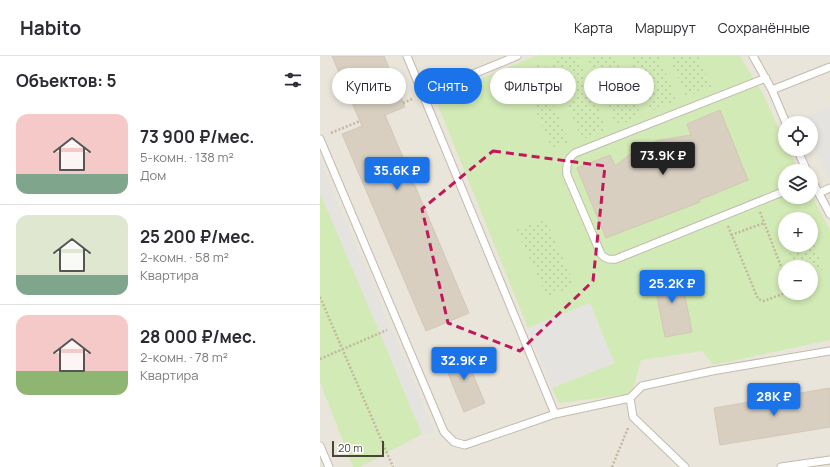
<!DOCTYPE html>
<html lang="ru">
<meta charset="utf-8">
<style>
:root{--surface:#fff;--page:#f7f7f7;--text:#2b2b33;--muted:#7c7c81;--line:#e1e1e2;--accent:#1a73e8}
body{margin:0;font-family:Manrope,sans-serif;background:var(--page);color:var(--text);height:100vh;display:flex;flex-direction:column;font-size:15px;white-space:nowrap}
*{box-sizing:border-box;margin:0}
p{font-size:13px;color:var(--muted)}
.icon{flex:none;width:22px;height:22px;fill:none;stroke:currentColor;stroke-width:2;stroke-linecap:round;stroke-linejoin:round}
.map{position:relative;flex:1;overflow:hidden}
.drawer{display:flex;flex-direction:column;background:var(--surface);width:320px}
.drawer>*{flex:none}
.top-card{position:absolute;left:12px;top:12px;width:380px;height:36px;display:flex;gap:8px}
.controls{position:absolute;left:458px;top:60px;display:grid;gap:8px}
.controls a{display:grid;place-items:center;width:40px;height:40px;border-radius:50%;background:var(--surface);box-shadow:0 2px 6px #0003;font-size:20px}
.scale{position:absolute;left:12px;bottom:10px;width:52px;box-sizing:border-box;padding-left:4px;border:2px solid #4b4439;border-top:0;font-size:11px;line-height:14px;white-space:nowrap;color:#4b4439;-webkit-text-stroke:3px #fff;paint-order:stroke}
.price{position:absolute;translate:-50% -34px;padding:0 9px;border-radius:4px;background:var(--accent);color:#fff;font-size:13px;line-height:26px;filter:drop-shadow(0 1px 2px #0008)}
.price::after{content:'';position:absolute;left:50%;top:24px;width:12px;height:9px;margin-left:-6px;background:inherit;clip-path:polygon(0 0,100% 0,50% 100%)}
.price.on{background:#222;color:#fff}
ul{padding:0;list-style:none}
li{display:flex;align-items:center;gap:12px;height:100px;padding:0 16px}
li+li{border-top:1px solid var(--line)}
li span{display:grid;place-items:center;flex:none;width:112px;height:80px;border-radius:12px;color:#555}
li>.icon{margin-inline-start:auto}
span .icon{width:48px;height:48px;fill:#fffc;stroke-width:1}
li b{font-size:17px}
h2{display:flex;justify-content:space-between;align-items:center;height:48px;padding:0 16px;font-size:17px}
.chip{padding:0 14px;border-radius:18px;background:var(--surface);box-shadow:0 2px 6px #0003;font-size:14px;line-height:36px}
.chip.on{background:var(--accent);color:#fff}
header{display:flex;align-items:center;gap:24px;box-sizing:border-box;height:56px;padding:0 20px;background:var(--surface);border-bottom:1px solid var(--line)}
header strong{font-size:19px}
nav{display:flex;gap:22px;margin-inline-start:auto;font-size:14px}
main{display:flex;flex:1;min-height:0}
.map>svg:first-child{display:block}
</style>
<header>
<strong>Habito</strong>
<nav><a>Карта</a><a>Маршрут</a><a>Сохранённые</a></nav>
</header>
<main>
<section class="drawer">
<h2>Объектов: 5<svg class="icon" aria-label="filters" viewBox="0 0 24 24"><path d="M4 7h16M4 17h16"/><circle cx="9" cy="7" r="2"/><circle cx="15" cy="17" r="2"/></svg></h2>
<ul>
<li><span style="background:linear-gradient(#f6c9c9 75%,#7fa58c 0)"><svg class="icon" aria-label="home" viewBox="0 0 24 24"><path d="M3 11l9-7 9 7M6 9v11h12V9"/></svg></span><div><b>73 900 ₽/мес.</b><p>5-комн. · 138 m²</p><p>Дом</p></div></li>
<li><span style="background:linear-gradient(#dfe7d0 75%,#7fa58c 0)"><svg class="icon" aria-label="home" viewBox="0 0 24 24"><path d="M3 11l9-7 9 7M6 9v11h12V9"/></svg></span><div><b>25 200 ₽/мес.</b><p>2-комн. · 58 m²</p><p>Квартира</p></div></li>
<li><span style="background:linear-gradient(#f6c9c9 70%,#8fb573 0)"><svg class="icon" aria-label="home" viewBox="0 0 24 24"><path d="M3 11l9-7 9 7M6 9v11h12V9"/></svg></span><div><b>28 000 ₽/мес.</b><p>2-комн. · 78 m²</p><p>Квартира</p></div></li>
</ul>
</section>
<div class="map">
<svg width="510" height="411" viewBox="0 0 510 411">
<defs>
<pattern id="park-dots" width="8" height="8" patternUnits="userSpaceOnUse"><rect width="8" height="8" fill="#d2eab5"/><path d="M2 2h.1M6 6h.1" fill="none" stroke="#b6ca9c" stroke-width="1.8" stroke-linecap="round"/></pattern>
</defs>
<rect width="100%" height="100%" fill="#f6f3ec"/>
<!-- residential -->
<path fill="#eae5da" fill-rule="evenodd" d="M0 0H510V411H0ZM465 67H491V93H465ZM465 115H491V141H465ZM465 163H491V189H465ZM465 211H491V237H465Z"/>
<!-- green -->
<path fill="#d2eab5" fill-rule="evenodd" d="M215 0H420L443 38 465 86V93H468L479 115H465V141H491V139L510 174V284L393 309 382 295 321 304 312 338 239 347 232 332 294 307 270 247 208 272 115 42ZM465 163H491V189H465ZM465 211H491V237H465Z
M0 137 60 277 102 378 40 411H33L0 326Z"/>
<!-- park -->
<path fill="url(#park-dots)" d="M240 0H257L287 74 262 84 230 4Z
M266 0H296L321 60 296 70Z
M309 0H339L357 45 331 55Z
M349 0H378L391 31 366 41Z
M224 6 234 30 227 33 249 86 232 93 200 16Z
M225 162 255 229 227 241 197 174Z
M491 181 504 213 491 219V211H475L466 189H491Z"/>
<!-- parking -->
<path fill="#e5e3e0" d="M510 50V125L491 82V67H484L482 63Z
M0 104 115 377 102 378 60 277 0 137Z
M270 247 294 307 232 332 208 272Z"/>
<!-- building -->
<path fill="#d8cfc1" stroke="#d3c7b4" d="M12 0H64L85 51 65 59 149 257 106 275 22 78 42 70Z
M400 54 428 124 379 144 380 146 286 182 257 112 290 99 295 110 317 93 328 88 341 84 371 79 367 68Z
M360 215 372 276 345 281 333 220Z
M143 295 165 347 144 356 122 303Z
M510 332V371L400 389 394 352Z"/>
<g fill="none" stroke-linecap="round" stroke-linejoin="round">
<!-- lane casing -->
<g stroke="#c2bbae" stroke-width="9">
<path id="lane" d="M87 0 235 358
M433 0 452 34 466 67
M446 22 255 97C247 103 246 110 247 119L281 198C285 203 289 204 296 203L465 135
M452 34 510 11
M104 38 197 0
M0 83 124 376 134 386 145 389 235 358 310 342
M477 93 487 115
M491 123 510 158
M499 137 510 132
M0 390 9 411
M365 411 313 361 310 342 322 330 392 315 510 295
M461 411 510 404"/>
</g>
<!-- path -->
<path stroke="#c4b79f" stroke-width="2.5" stroke-dasharray="2 2" stroke-linecap="butt" d="M83 47 92 43
M11 77 40 65
M440 156 465 221
M408 170 438 243 444 245 465 237
M411 179 444 167
M0 241 73 411
M0 303 67 274
M292 411 308 372"/>
<!-- lane -->
<use href="#lane" stroke="#fff" stroke-width="7"/>
</g>
<!-- marked area -->
<path fill="none" stroke="#c2185b" stroke-width="3" stroke-dasharray="8 5" stroke-linejoin="round" d="M173 95 285 110 273 225 200 295 128 267 102 153Z"/>
</svg>
<div class="controls">
<a><svg class="icon" aria-label="locate" viewBox="0 0 24 24"><circle cx="12" cy="12" r="6"/><path d="M12 2v4M12 18v4M2 12h4M18 12h4"/></svg></a>
<a><svg class="icon" aria-label="layers" viewBox="0 0 24 24"><path d="M12 4l9 5-9 5-9-5zM3 14l9 5 9-5"/></svg></a>
<a>+</a>
<a>−</a>
</div>
<div class="scale">20 m</div>
<b class="price on" style="left:343px;top:120px">73.9K ₽</b>
<b class="price" style="left:77px;top:135px">35.6K ₽</b>
<b class="price" style="left:352px;top:248px">25.2K ₽</b>
<b class="price" style="left:144px;top:325px">32.9K ₽</b>
<b class="price" style="left:454px;top:361px">28K ₽</b>
<div class="top-card">
<a class="chip">Купить</a>
<a class="chip on">Снять</a>
<a class="chip">Фильтры</a>
<a class="chip">Новое</a>
</div>
</div>
</main>
